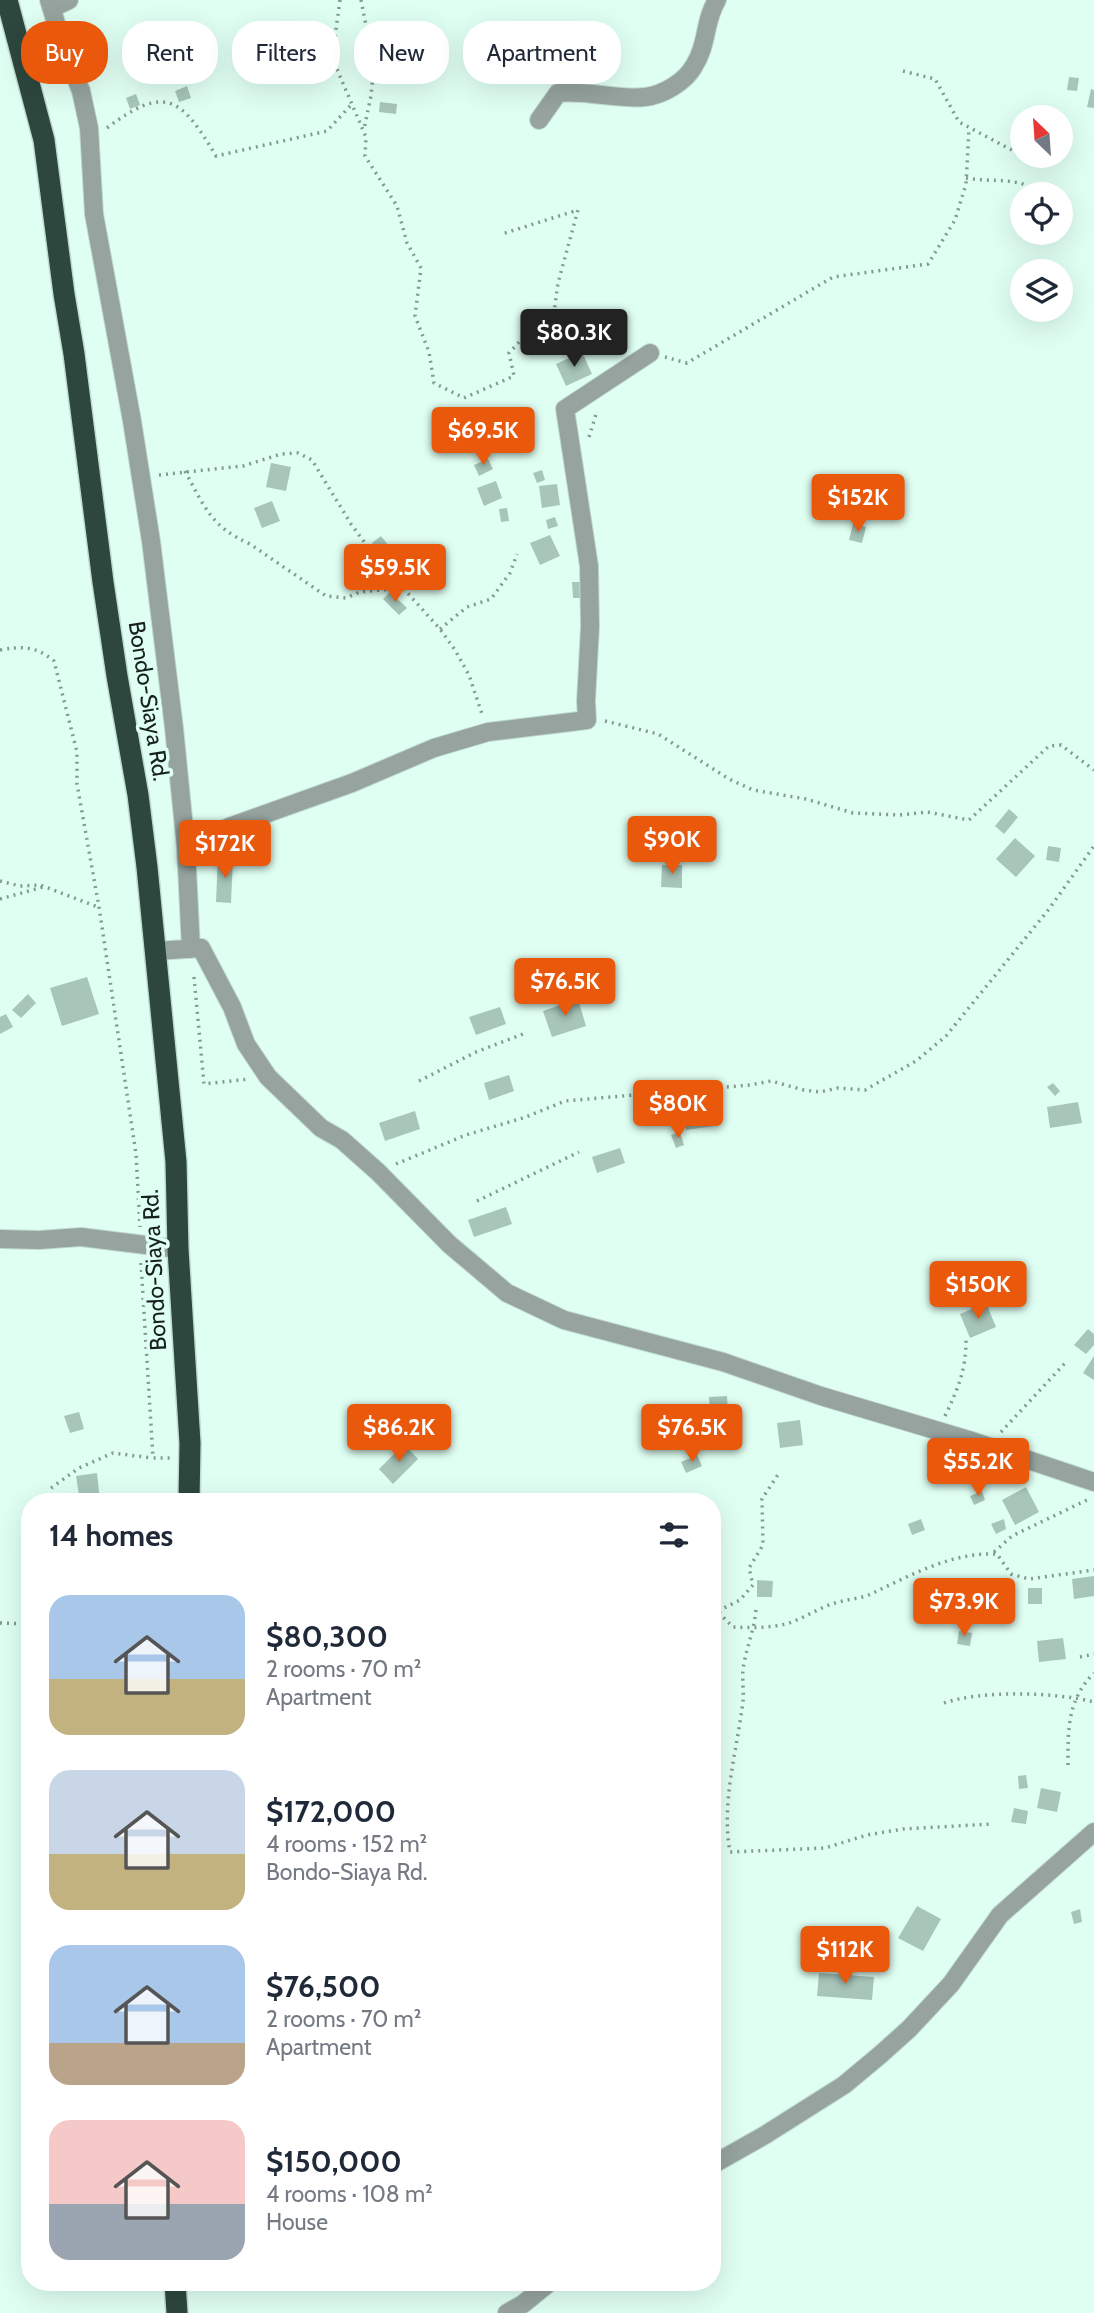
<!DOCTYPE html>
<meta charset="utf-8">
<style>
:root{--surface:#fff;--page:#f2f2f3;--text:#1f2937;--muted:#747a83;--accent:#ea580c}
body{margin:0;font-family:Cabin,sans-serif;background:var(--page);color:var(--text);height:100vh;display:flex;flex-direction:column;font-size:26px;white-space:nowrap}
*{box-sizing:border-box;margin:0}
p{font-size:23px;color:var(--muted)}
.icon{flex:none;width:38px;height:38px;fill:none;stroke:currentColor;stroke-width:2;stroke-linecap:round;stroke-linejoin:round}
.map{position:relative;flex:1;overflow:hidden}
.panel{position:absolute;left:21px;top:1493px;width:700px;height:798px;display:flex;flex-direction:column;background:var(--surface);border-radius:28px;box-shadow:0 7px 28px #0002}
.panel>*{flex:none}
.guide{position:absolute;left:21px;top:21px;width:700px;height:63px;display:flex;gap:14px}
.needle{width:46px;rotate:335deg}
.buttons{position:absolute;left:1010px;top:105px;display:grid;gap:14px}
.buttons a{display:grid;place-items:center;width:63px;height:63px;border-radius:50%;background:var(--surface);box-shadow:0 7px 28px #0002;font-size:35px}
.price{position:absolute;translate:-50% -60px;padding:0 16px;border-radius:7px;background:var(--accent);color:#fff;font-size:23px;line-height:46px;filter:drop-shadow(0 2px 4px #0008)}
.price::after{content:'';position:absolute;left:50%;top:42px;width:21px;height:16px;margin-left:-10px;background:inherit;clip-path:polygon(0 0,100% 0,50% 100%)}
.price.active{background:#222;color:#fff}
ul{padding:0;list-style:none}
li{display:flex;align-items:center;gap:21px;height:175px;padding:0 28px}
li span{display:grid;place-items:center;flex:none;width:196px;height:140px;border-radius:21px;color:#555}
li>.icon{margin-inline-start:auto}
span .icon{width:84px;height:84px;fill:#fffc;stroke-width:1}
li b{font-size:30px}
h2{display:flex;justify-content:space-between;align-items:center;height:84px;padding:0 28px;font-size:30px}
.chip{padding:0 24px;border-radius:28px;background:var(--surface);box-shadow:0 7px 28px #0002;font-size:24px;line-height:63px}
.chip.active{background:var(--accent);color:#fff}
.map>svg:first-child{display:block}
</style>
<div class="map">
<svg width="1094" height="2313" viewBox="0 0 1094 2313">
<rect width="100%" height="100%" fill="#e0fff3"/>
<!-- building -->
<path fill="#a7c5b9" d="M315 68 317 82 300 84 298 71Z
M1069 77 1079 78 1077 91 1067 90Z
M187 86 191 98 179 102 175 91Z
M1091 89 1094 90V108L1087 107Z
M136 94 140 105 130 109 126 98Z
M380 102 397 104 396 114 379 112Z
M582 352 592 374 566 386 556 364Z
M488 459 493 469 479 476 474 465Z
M271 463 291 467 286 491 266 487Z
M542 470 545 480 537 483 533 473Z
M496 481 502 498 484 506 477 488Z
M557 484 560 505 542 508 539 486Z
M272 501 280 521 262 528 254 508Z
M507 508 509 521 501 522 499 509Z
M555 517 558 526 548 529 546 520Z
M853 524 866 527 862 543 849 540Z
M550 535 560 556 540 565 530 543Z
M381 536 396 555 388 562 372 543Z
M572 582H581L582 598H573Z
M390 592 407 608 399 615 383 599Z
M1009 809 1018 817 1004 834 995 826Z
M1015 838 1035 856 1016 877 996 859Z
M1048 846 1061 848 1059 862 1046 860Z
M218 856 233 857 231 903 216 902Z
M662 865H682V888L661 887Z
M87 977 99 1014 62 1026 50 988Z
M28 994 36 1003 21 1018 12 1010Z
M578 999 586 1026 552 1037 543 1011Z
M500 1007 506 1024 476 1035 469 1017Z
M6 1014 13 1027 0 1034V1017Z
M509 1075 514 1091 489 1100 484 1083Z
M1053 1083 1060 1091 1055 1096 1047 1087Z
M1078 1102 1082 1123 1050 1128 1047 1107Z
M711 1103 714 1126 686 1130 683 1108Z
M415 1111 420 1129 385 1141 379 1123Z
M680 1132 684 1145 676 1148 671 1135Z
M620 1148 625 1163 597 1173 592 1157Z
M506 1207 512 1224 474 1237 468 1220Z
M986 1303 996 1327 970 1338 960 1314Z
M1088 1329 1094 1334V1345L1086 1354 1074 1345Z
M1094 1356V1380L1083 1373Z
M727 1396 728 1412 710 1413 709 1397Z
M79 1412 84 1429 70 1433 64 1416Z
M800 1420 803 1445 780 1448 777 1423Z
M404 1444 418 1459 393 1484 379 1469Z
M697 1455 702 1466 686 1473 681 1462Z
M97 1473 100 1500 80 1502 76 1476Z
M1026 1487 1039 1512 1015 1525 1002 1500Z
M982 1491 985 1500 974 1505 970 1496Z
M921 1519 925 1530 912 1535 908 1524Z
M1004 1519 1006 1529 996 1534 991 1524Z
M1094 1576V1596L1074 1599 1072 1579Z
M757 1580 773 1581 772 1597H757Z
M1028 1588H1042V1604H1028Z
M959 1631 972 1633 970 1646 957 1644Z
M1063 1638 1066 1659 1039 1662 1037 1641Z
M1026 1775 1028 1788 1019 1789 1018 1776Z
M1041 1788 1061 1792 1057 1812 1037 1808Z
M1014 1808 1028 1811 1026 1824 1011 1822Z
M917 1906 941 1919 923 1951 898 1938Z
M1080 1909 1082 1922 1074 1924 1071 1912Z
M819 1973 874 1977 872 2000 817 1996Z"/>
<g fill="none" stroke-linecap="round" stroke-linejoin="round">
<!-- minor casing -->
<g stroke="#c0dbd1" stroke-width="20">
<path id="minor" d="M49 0 62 43 81 91 89 128 94 214 132 421 151 541 174 728 186 848
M52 8 69 0
M539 120 558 93C587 90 619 100 645 97 663 95 685 82 694 66 708 44 704 21 717 0
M191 949 186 848 229 827 352 783 434 748 488 732 587 720 586 701 590 627 589 566 565 409 650 353
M156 951 201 948 232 1007 246 1044 268 1077 321 1128 342 1140 378 1172 449 1244 507 1293 564 1320 723 1362 821 1396 972 1441 1094 1482
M0 1239 39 1240 81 1237 178 1249
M712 2165 765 2135 844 2085 880 2055 909 2029 951 1984 1000 1915 1094 1832
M507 2313 523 2304 550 2282"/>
</g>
<!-- highway casing -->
<g stroke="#c0dbd1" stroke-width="24">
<path id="highway" d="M7 0 44 140 64 294 74 354 103 582 117 676 138 795 147 867 176 1162 178 1249 190 1443 189 1502
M175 2282 177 2313"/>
</g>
<!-- path -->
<path stroke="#839991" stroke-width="3.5" stroke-dasharray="2 5" stroke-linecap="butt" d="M340 0 334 44 336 67 366 137 365 156 397 206 407 243 421 268 415 316 429 352 434 383 464 398 514 376 509 353 523 338 550 342 558 283 578 210 502 234
M361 0 374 66 371 96 364 129
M903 71 935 79 959 122 1023 156
M107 128C166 83 182 99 216 156L327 131 352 104
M966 178C986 182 1006 178 1026 185
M665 357 687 363 833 277 928 264 955 220 966 184 969 129
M589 437 597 411
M185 471C204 506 211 527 250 544L326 596 346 598 360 592 402 588
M159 475 243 466 281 454 298 453 312 460 351 524 376 558 440 629 455 650 469 675 483 717
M440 629 467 607 491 599 510 573 517 554
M0 650C22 646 36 646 54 661L77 752V784L99 907 136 1154 140 1227
M605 721 658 734 729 779 753 790 806 799 853 813 900 815 927 812 969 820 1049 746 1061 745 1094 770
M0 881 20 886 40 885 98 907
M0 899 43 887
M194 977 204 1084 249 1079
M419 1081 476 1052 526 1033
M396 1164 466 1135 526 1117 565 1101 750 1085 771 1081 804 1090 820 1092 838 1088 865 1090 916 1061 946 1036 1049 909 1094 846
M477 1201 579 1152
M141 1263 153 1458H170
M945 1416C958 1389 966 1370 966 1340
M1001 1432 1067 1361
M51 1488 79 1468 113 1453 153 1458
M994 1552 1012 1536 1087 1500
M712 1600 721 1615 733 1627C750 1628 768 1628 786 1624 803 1619 818 1608 835 1603 847 1599 860 1599 871 1594 911 1575 952 1552 997 1554L1011 1574 1029 1579 1094 1570
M756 1610C754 1631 746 1649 743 1669 742 1680 744 1691 743 1701 737 1751 721 1802 730 1852L825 1848 867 1835 903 1829 992 1824
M712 1614 740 1600 753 1585 749 1568 763 1545 762 1499 779 1473
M0 1623 30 1624
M1080 1657 1094 1654
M944 1703C982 1690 1055 1692 1094 1702
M1068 1765C1068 1730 1067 1700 1094 1673"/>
<!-- minor -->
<use href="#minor" stroke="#96a39e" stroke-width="18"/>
<!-- highway -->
<use href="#highway" stroke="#2d473e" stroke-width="21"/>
</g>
<g text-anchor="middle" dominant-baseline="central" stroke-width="7" stroke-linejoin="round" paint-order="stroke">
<!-- street labels -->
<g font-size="23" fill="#16211d" stroke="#e0fff3">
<text transform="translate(149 701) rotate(81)">Bondo-Siaya Rd.</text>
<text transform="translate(154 1270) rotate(-93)">Bondo-Siaya Rd.</text>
</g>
</g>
</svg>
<div class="buttons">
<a><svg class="needle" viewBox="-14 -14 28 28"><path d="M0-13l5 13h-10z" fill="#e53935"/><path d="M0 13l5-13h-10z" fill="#747a83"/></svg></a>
<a><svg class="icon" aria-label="locate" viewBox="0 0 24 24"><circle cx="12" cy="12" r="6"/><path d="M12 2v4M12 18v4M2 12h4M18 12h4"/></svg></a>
<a><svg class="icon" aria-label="layers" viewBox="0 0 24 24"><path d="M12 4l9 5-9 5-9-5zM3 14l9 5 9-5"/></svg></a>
</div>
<b class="price active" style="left:574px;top:369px">$80.3K</b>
<b class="price" style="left:483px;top:467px">$69.5K</b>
<b class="price" style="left:858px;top:534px">$152K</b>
<b class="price" style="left:395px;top:604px">$59.5K</b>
<b class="price" style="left:672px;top:876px">$90K</b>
<b class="price" style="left:225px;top:880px">$172K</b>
<b class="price" style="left:565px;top:1018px">$76.5K</b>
<b class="price" style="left:678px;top:1140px">$80K</b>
<b class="price" style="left:978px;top:1321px">$150K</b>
<b class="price" style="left:399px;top:1464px">$86.2K</b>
<b class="price" style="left:692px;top:1464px">$76.5K</b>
<b class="price" style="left:978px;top:1498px">$55.2K</b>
<b class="price" style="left:964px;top:1638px">$73.9K</b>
<b class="price" style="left:845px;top:1986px">$112K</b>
<div class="guide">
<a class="chip active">Buy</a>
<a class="chip">Rent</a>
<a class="chip">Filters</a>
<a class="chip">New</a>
<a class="chip">Apartment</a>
</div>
<section class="panel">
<h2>14 homes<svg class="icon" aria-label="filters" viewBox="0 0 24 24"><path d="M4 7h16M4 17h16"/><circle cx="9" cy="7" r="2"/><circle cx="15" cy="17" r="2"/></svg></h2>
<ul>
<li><span style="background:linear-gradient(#a9c7e8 60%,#c2b280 0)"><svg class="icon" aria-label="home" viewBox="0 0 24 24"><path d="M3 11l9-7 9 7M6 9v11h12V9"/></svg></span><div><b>$80,300</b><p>2 rooms · 70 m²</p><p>Apartment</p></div></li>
<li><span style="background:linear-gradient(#c9d6e8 60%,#c2b280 0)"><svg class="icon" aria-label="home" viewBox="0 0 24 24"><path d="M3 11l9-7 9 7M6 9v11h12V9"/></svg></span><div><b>$172,000</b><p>4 rooms · 152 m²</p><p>Bondo-Siaya Rd.</p></div></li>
<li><span style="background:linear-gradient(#a9c7e8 70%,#b9a48a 0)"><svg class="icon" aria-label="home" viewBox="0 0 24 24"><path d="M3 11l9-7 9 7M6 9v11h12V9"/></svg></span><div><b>$76,500</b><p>2 rooms · 70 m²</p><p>Apartment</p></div></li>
<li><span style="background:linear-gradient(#f6c9c9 60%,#9aa5b1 0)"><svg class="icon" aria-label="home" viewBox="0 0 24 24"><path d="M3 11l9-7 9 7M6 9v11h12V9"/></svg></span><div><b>$150,000</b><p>4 rooms · 108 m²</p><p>House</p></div></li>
</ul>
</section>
</div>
